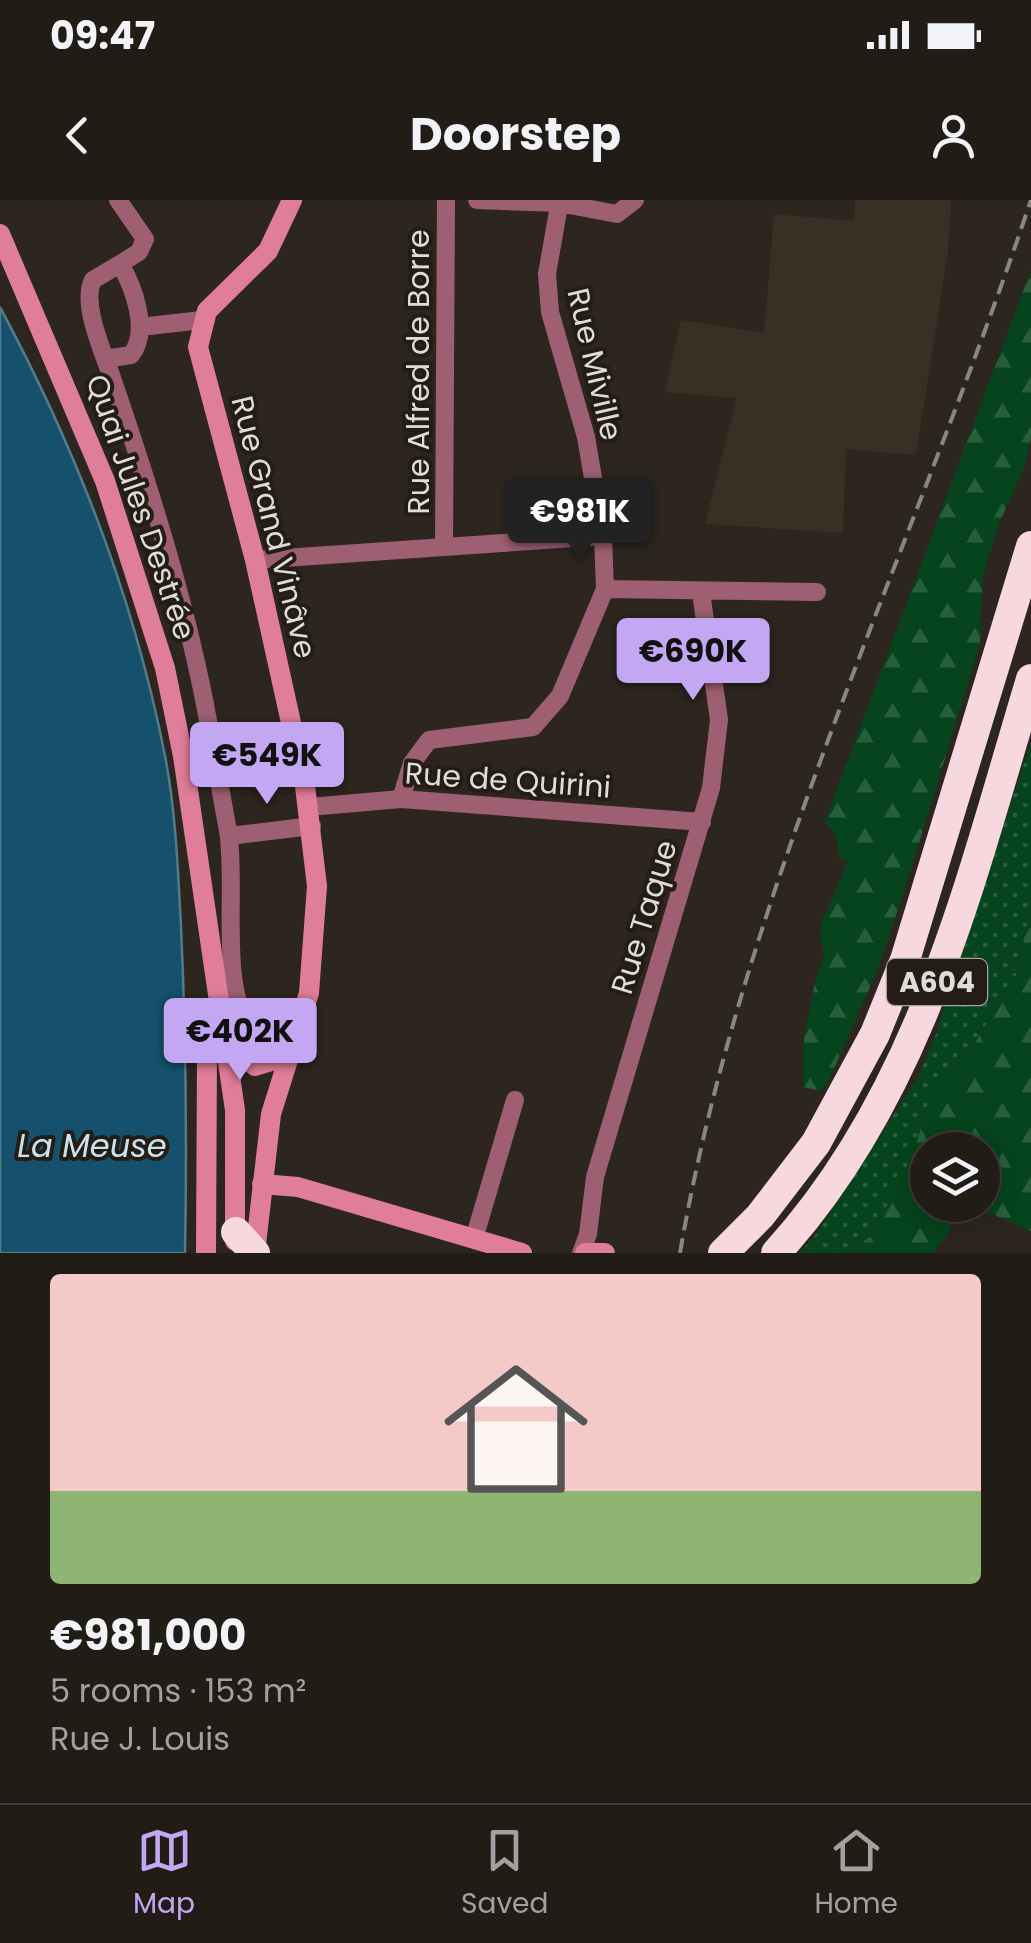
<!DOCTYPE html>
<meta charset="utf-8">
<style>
:root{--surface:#221c17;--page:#2e2924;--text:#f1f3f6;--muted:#a2a1a1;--line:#3f3a36;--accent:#c3a7f2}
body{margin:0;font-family:Poppins,sans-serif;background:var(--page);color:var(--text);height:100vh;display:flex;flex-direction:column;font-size:38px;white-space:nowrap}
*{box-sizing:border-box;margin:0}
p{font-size:32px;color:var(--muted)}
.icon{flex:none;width:55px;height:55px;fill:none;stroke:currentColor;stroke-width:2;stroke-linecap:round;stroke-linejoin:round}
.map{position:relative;height:1053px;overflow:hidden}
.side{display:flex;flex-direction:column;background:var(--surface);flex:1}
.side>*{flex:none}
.tools{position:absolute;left:910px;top:932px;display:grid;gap:20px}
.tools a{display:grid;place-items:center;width:90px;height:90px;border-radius:50%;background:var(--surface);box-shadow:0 5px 25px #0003,0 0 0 2px var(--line);font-size:50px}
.price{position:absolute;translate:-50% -85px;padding:0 22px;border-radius:10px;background:var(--accent);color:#111;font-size:32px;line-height:65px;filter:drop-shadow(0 2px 5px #0008)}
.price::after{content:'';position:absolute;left:50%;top:60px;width:30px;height:22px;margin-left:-15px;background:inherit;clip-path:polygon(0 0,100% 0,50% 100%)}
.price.current{background:#222;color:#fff}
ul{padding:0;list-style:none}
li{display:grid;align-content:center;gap:20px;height:530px;padding:0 50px}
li+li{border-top:2px solid var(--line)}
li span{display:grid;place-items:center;height:310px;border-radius:10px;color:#555}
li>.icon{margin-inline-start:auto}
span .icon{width:180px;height:180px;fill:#fffc;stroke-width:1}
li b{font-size:42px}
.status{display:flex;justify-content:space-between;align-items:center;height:70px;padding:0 50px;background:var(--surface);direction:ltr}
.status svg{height:28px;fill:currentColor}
header{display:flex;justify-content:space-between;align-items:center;height:130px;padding:0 50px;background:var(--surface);font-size:45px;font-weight:700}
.tabs{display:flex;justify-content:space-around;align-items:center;height:140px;border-top:2px solid var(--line);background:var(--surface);font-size:28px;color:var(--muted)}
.tabs a{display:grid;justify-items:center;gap:5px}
.tabs .current{color:var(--accent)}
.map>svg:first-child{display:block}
</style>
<div class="status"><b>09:47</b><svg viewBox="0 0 49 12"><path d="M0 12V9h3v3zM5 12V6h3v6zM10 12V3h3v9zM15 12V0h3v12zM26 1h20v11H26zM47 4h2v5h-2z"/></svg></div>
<header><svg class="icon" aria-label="back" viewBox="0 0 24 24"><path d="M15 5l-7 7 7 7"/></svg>Doorstep<svg class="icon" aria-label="person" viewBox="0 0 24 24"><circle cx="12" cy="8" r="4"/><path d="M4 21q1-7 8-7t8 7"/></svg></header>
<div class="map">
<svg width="1031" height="1053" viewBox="0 0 1031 1053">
<defs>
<pattern id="grass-dots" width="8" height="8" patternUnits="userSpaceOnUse" patternTransform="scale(2.5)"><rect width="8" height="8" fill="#05441c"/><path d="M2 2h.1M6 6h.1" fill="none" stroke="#295e3c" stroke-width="1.8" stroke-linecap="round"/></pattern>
<pattern id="forest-firs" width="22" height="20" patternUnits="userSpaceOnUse" patternTransform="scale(2.5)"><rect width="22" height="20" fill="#05441c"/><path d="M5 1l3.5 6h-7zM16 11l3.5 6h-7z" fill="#295e3c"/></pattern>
</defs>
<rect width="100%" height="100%" fill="#2d261f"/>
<!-- built -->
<path fill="#392f23" d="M855 0H951L948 52 916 255 846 249 843 333 705 324 737 198 665 192 681 120 764 133 774 14 854 21Z"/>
<!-- grass -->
<path fill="url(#grass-dots)" d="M1031 541V704L1017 773 976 841 930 899 909 967 871 1036 848 1053H799L814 1037 917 879 936 834Z"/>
<!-- forest -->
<path fill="url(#forest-firs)" d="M1031 70V237L1025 265 997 328 982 380 980 444 907 682 878 769 829 880 821 891 803 887 804 838 816 777 824 759 820 726 848 661 840 658 835 635 825 621Z
M1031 704V1031L972 1005H982V950H928V1005H957L949 1033 933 1053H848L871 1036 909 967 930 899 976 841 1017 773Z"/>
<!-- water -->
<path fill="#15516c" stroke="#527b8c" stroke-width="2.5" d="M0 107C77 250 135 400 166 561 176 615 178 672 181 727 186 835 187 945 185 1053H0Z"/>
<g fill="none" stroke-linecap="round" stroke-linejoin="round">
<!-- street -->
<path stroke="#9d5f71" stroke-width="18" d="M118 0 145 39 139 52 120 64
M477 0 559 3 617 14 635 0
M140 127 202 120
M105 159 131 155C150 132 134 87 120 64L93 80C81 103 103 152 111 175 150 289 188 408 209 526 215 561 222 596 228 631 237 682 219 785 249 826 260 843 279 843 296 837
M444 345 446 0
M255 360 603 336
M605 389 817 392
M401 599 412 563 429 540 533 527 560 496 605 389 603 336 586 237 550 112 547 74 560 0
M309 607 401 599 702 622
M229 636 312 626
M474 1039 515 900
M581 1053 588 1034 595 977 711 588 719 520 701 392"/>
<!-- secondary -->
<path stroke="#e07d9a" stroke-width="20" d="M0 34 105 281 165 468 183 556 235 910V1041
M225 839 255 866 275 860
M262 984 298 987 522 1053
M206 1053 207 855 213 821
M255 1053 271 914 309 793 317 686 305 586 255 360 198 147 207 111 268 51 292 0
M585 1053H605"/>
<!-- highway -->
<path stroke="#f8d8df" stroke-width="30" d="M236 1032 255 1053
M723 1053 760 1016 816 943 875 834 905 760 1031 346
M776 1053C922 893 970 681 1031 479"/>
<!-- rail -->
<path stroke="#8b8680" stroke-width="4" stroke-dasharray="15 8" stroke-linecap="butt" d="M680 1053C742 692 915 346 1031 0"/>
</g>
<g text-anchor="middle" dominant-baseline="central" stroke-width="8" stroke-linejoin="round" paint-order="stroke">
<!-- shield labels -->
<rect fill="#231d15" stroke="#a7a39d" stroke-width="2.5" x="887" y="759" width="100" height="46" rx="8"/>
<g font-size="28" font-weight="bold" fill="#e0dcd7">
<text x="937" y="782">A604</text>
</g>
<!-- street labels -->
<g font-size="30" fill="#e0dcd7" stroke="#231d15">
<text transform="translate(595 164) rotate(77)">Rue Miville</text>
<text transform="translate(418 172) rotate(-90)">Rue Alfred de Borre</text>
<text transform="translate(141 307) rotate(71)">Quai Jules Destrée</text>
<text transform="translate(274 327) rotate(76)">Rue Grand Vinâve</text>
<text transform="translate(508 580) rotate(4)">Rue de Quirini</text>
<text transform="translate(644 717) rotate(-73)">Rue Taque</text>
</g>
<!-- water labels -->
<g font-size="32" font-style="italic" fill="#cbe3f0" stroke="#231d15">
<text x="92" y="945">La Meuse</text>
</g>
</g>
</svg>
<div class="tools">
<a><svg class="icon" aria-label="layers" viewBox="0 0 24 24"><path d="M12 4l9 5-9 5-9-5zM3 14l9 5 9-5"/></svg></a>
</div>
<b class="price current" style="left:580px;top:363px">€981K</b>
<b class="price" style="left:693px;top:503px">€690K</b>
<b class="price" style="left:267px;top:607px">€549K</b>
<b class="price" style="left:240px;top:883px">€402K</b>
</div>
<section class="side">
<ul>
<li><span style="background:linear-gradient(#f6c9c9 70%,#8fb573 0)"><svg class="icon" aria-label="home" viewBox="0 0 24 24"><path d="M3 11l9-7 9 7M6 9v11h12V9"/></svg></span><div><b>€981,000</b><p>5 rooms · 153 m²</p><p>Rue J. Louis</p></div></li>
</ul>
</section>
<nav class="tabs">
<a class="current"><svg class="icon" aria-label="map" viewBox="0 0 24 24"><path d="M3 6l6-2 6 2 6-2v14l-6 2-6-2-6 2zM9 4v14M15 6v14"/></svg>Map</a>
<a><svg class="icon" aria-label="saved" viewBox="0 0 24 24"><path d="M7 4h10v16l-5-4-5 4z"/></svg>Saved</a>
<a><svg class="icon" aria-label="home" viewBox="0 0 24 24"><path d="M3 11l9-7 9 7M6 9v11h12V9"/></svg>Home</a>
</nav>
